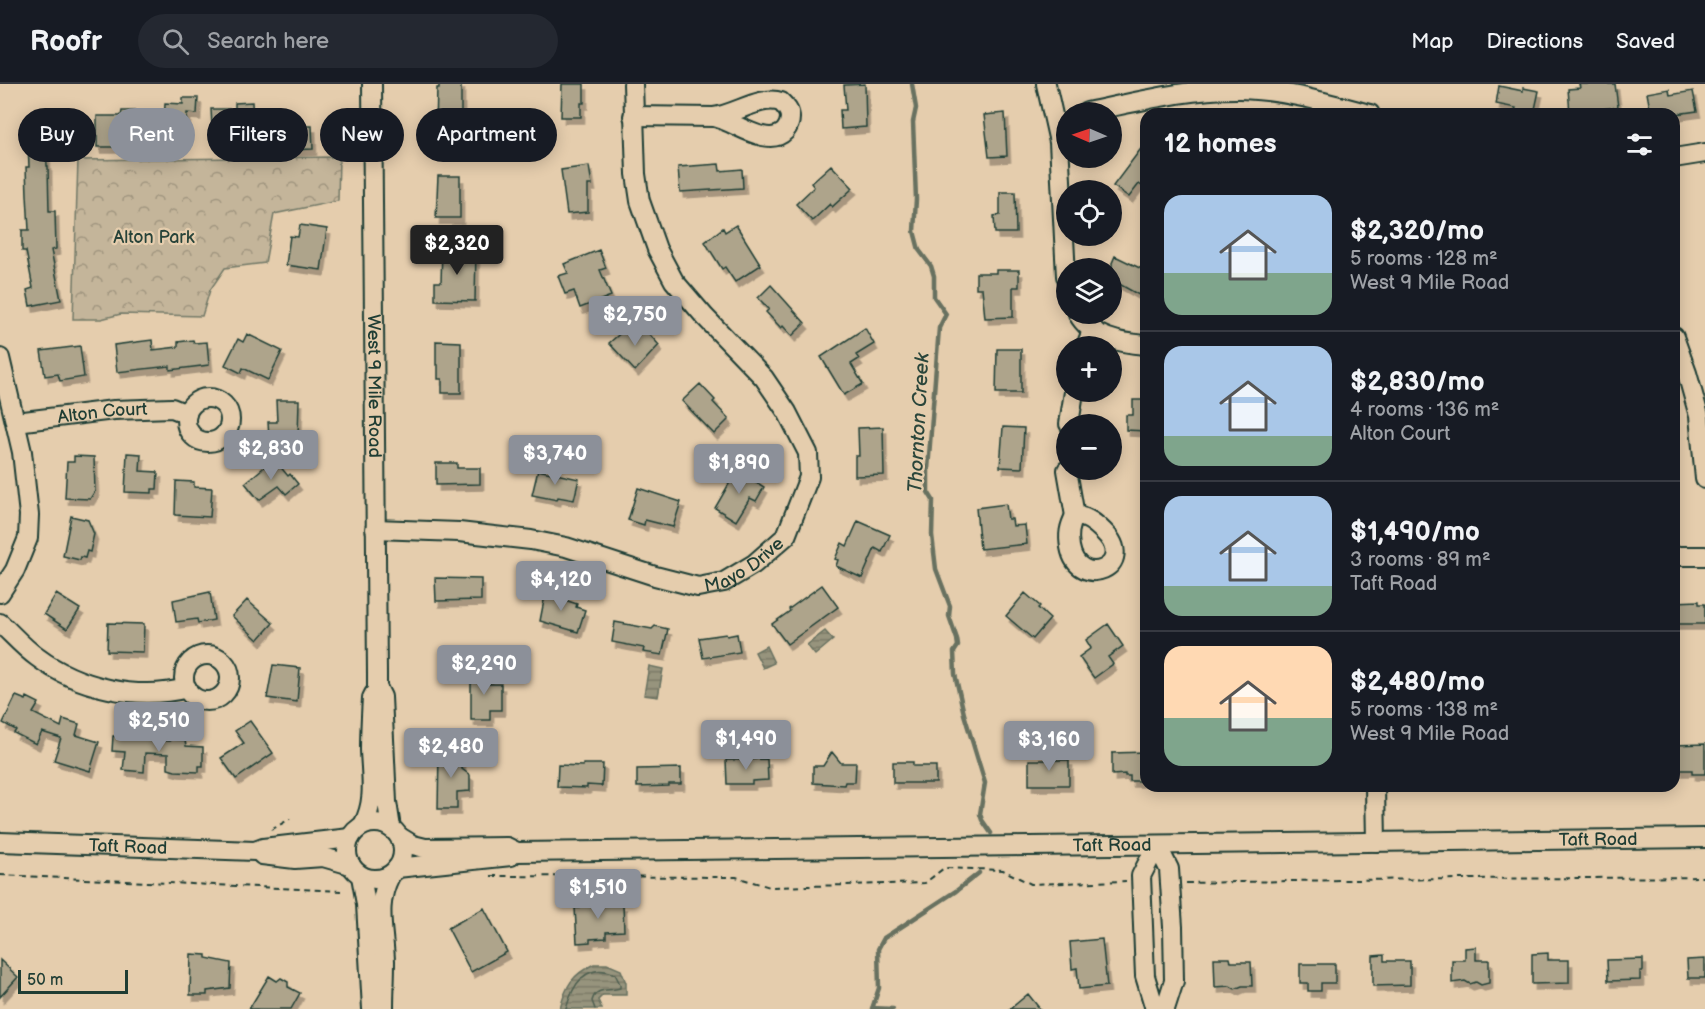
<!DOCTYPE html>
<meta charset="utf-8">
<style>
:root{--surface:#171b24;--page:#242831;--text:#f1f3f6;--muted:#9ea1a6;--line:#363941;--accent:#8c9099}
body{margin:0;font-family:"Balsamiq Sans",sans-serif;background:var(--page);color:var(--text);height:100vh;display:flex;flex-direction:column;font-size:22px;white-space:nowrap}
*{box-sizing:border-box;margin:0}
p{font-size:20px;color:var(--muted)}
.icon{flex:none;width:33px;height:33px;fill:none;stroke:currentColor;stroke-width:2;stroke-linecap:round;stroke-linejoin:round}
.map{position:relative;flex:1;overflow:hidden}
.details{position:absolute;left:1140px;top:24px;width:540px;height:684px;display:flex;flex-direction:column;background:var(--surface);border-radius:18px;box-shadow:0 3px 15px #0003}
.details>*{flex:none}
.hud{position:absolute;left:18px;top:24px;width:570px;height:54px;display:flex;gap:12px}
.needle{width:39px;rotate:272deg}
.fabs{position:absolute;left:1056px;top:18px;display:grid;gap:12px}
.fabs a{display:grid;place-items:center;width:66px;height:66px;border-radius:50%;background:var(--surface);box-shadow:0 3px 15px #0003;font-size:30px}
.scale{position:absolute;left:18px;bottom:15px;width:110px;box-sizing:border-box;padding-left:6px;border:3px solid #1f3d34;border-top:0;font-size:16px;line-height:21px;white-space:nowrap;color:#1f3d34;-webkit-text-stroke:4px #e5cdad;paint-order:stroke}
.price{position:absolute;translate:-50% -51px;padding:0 14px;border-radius:6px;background:var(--accent);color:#fff;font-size:20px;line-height:39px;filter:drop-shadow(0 2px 3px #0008)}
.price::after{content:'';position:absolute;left:50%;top:36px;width:18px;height:14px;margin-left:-9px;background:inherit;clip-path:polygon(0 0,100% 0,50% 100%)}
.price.on{background:#222;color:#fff}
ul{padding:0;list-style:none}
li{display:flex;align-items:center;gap:18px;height:150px;padding:0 24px}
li+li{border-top:2px solid var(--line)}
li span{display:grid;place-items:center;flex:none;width:168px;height:120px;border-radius:18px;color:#555}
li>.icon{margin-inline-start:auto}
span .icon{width:72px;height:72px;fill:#fffc;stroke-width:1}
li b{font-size:26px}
h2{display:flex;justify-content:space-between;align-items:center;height:72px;padding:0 24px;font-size:26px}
.tag{padding:0 21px;border-radius:27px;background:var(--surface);box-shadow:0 3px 15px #0003;font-size:21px;line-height:54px}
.tag.on{background:var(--accent);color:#fff}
header{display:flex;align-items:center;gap:36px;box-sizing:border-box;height:84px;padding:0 30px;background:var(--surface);border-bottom:2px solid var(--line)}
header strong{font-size:28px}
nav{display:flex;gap:33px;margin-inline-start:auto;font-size:21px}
.search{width:420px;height:54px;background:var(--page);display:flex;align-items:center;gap:15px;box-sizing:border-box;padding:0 21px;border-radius:33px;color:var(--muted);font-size:22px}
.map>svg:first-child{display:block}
</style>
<header>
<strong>Roofr</strong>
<div class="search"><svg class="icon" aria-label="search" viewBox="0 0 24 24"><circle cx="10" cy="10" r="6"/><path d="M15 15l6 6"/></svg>Search here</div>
<nav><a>Map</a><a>Directions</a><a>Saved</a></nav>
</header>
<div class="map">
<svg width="1705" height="925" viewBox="0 0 1705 925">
<defs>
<pattern id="forest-crowns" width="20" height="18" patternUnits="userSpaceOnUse" patternTransform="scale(1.5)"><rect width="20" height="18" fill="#c4b59a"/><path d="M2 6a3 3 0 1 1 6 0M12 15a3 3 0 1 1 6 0" fill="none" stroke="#9f947e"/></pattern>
<pattern id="water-rules" width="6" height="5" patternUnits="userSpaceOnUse" patternTransform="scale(1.5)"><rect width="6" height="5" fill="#97947d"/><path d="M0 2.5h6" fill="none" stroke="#7b7a67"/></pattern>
<filter id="shadow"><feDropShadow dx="3.5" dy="6" stdDeviation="0" flood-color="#0004"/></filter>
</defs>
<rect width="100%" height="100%" fill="#e5cdad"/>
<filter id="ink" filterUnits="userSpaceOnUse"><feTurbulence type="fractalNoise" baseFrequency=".0167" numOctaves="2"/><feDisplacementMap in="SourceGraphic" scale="12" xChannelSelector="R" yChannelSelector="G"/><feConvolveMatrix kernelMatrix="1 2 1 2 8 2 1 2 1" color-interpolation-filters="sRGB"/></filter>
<g filter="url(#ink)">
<!-- forest -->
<path fill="url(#forest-crowns)" stroke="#727967" stroke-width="1.5" d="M339 73 338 117 274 130 265 179 225 184 210 206 202 232 121 230 101 235H73L78 76Z"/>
<!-- water -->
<path fill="url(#water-rules)" stroke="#677160" stroke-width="1.5" d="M825 547 833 556 815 571 807 561Z
M766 562 774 579 763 584 755 568Z
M649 582 663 585 658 613 644 611Z
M594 880H607L621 886 626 899V911H603L598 916 602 925H560C566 901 572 891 594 880Z"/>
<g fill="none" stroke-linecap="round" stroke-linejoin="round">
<!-- shore -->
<path stroke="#4f6051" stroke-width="1.5" d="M566 925C573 900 586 878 615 890L620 900V904C609 908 596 902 592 917L595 925"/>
<!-- stream -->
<path stroke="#677160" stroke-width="4.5" d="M912 0 916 24 913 38 916 115 914 147 919 166 931 182 934 192V213L946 230 939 244 928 385V408L933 416 932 451 936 485 950 522 949 532 957 555 958 562 954 568 955 590 964 630 985 699 980 730 982 736 991 749
M872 924 893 925
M872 925 879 904 878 865 884 854 956 807 979 789"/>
</g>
<!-- building -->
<path fill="#aea48b" stroke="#1f3d34" stroke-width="1.5" filter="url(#shadow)" d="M439 0H461V29H457V44H436L437 4H439Z
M562 0H584V19H581V33H561Z
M865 0 866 43 841 45 840 26H846L844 1Z
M1579 0H1615L1618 23 1602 25 1603 30H1587L1586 27 1570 29 1568 5 1580 4Z
M1499 2 1523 7V4L1539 7 1534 30 1515 27 1516 24 1496 20Z
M1669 5 1670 11 1693 7 1697 27 1676 30H1651L1647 9Z
M183 14H198L197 30 187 29 186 51H176V47H164L165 19 183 20Z
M252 18 253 43H246V46L220 47V43H212L211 25H235V19Z
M35 24 56 25 55 48H53V58H46L47 82H48L49 127H55L56 165 51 166 61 216 30 222 27 206 33 204 26 167H22V146H29L27 111 26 83H29L27 36H35Z
M122 27H138L137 63H97V32H121Z
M1005 29 1007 72 989 73 984 31Z
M294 31V42H312L313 65 288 66V62H275L274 32Z
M1146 58V105L1139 100 1129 113 1113 102Z
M719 80 720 87 742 85 743 104 680 108 678 83Z
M831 81 853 104 832 123 830 120 812 137 796 120 814 103 811 99Z
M589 82 592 101H588V128L567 130 561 86Z
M438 92H460V134H436Z
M1000 108H1015L1016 149H995L994 132 1000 131Z
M300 141 327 145 321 186 286 181 290 152 298 153Z
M736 141 761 181 735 198 725 183 722 185 705 158 723 144 725 148Z
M442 166H476L475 217 435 216V198H441Z
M599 166 606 184 600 186 611 212 580 224 574 207 565 210 558 192 568 189 564 180Z
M1115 172 1146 187V215L1112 196V179Z
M996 186H1019V203H1013V233L985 234 982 204H976V189H996Z
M771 201 805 239 792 252 783 242 781 244 766 228 769 225 758 214Z
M642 242 659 261 635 287 609 259 624 246 630 253Z
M865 244 874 260 856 271 859 275 851 280 863 300 844 311 821 273Z
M247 250 282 267 268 296 243 284 241 289 225 281 238 255 243 258Z
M152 256 153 266 178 263V258L193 256 194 259 207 258 209 281 170 286V282L117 288 114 261Z
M436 257 461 258V309H442V295H438V281H436Z
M80 262 84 293 60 297 58 290 45 292 41 267Z
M997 265H1021V309H996Z
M700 300 715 316 713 318 729 335 714 350 682 317Z
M276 316H299L298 353 269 354 268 338H277Z
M1133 316H1146V347L1126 346V331H1133Z
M883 343 884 391 855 392V372H859L858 344Z
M1003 343 1024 344 1022 384 1000 383Z
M127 369 141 370 140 387 158 388 157 405H152V409L125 408Z
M74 372 94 373 95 407 90 415 65 414 67 378H74Z
M274 375 288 392 290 390 298 400 286 410 279 402 259 416 245 399Z
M436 379H457V384H480V400L436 401Z
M538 386 579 395 574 416 558 413 557 416 532 411Z
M737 386 764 403 756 417 750 414 736 437 715 424Z
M176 397 194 398V403L212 404 210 433 175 431Z
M638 404 681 418 673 443 645 436 644 441 628 436Z
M1006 420 1008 435H1012L1013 442 1025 441 1027 460 980 465 976 424Z
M71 432 88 436 94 450 90 468 87 467 85 474 81 473 80 476 63 472Z
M858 437 890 451 882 468 875 464 862 494 836 482 838 476 835 475 842 459 847 462Z
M435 494 481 495V516L436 517Z
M822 501 838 523 787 560 772 540 790 527 789 525Z
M546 506 563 511 562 515 577 520 576 523 585 526 578 548 540 537Z
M210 508 214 536 198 539 197 535 176 538 173 516Z
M1025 509 1040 522 1038 524 1050 535 1033 555 1006 532Z
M56 510 80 525 67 545 44 530Z
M247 516 273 539 258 556 232 532Z
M1699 517V520H1705V540H1674V518Z
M615 538 652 545 655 542 668 545 662 571 643 568 644 564 612 558Z
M108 539 144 540 143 568 107 567Z
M1108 540 1123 562 1108 573 1113 580 1094 594 1079 573 1091 564 1086 556Z
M726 550 727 552 737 550 740 568 703 574 699 554Z
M273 581 300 584 297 618 267 614Z
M471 587 489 588V600H501V626H490V636H471Z
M16 612 26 616 27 613 39 619 33 629 61 643 63 635 79 640 76 651 99 658 90 687 54 676 61 654 42 648 36 660 14 649 16 646 3 639Z
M250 637 273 669 236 695 221 674 244 659 235 647Z
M113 652 170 657V655L185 656 186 662 203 663V682H199V688L175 687 168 685V670L145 669 144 688 123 686 125 668 112 667Z
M1705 660V690H1692V686H1679V683H1674V661Z
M439 667H459L462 674V685L470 691V707L457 708V725H438Z
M832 668 841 679H856L855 698H845L844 701 813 699V682H823Z
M1146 668V697H1130V692H1125V690L1112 691V669Z
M767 675 768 696 752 697V700H727L726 676Z
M1029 676H1069V701H1029Z
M893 678H913V682H936V699H893Z
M583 680H603L602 702 587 701V704L557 703 558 681 583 682Z
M681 684V700H669V702L637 703V685Z
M614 817V820H623L624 847 606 848V854L590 855V858L577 859 575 824H580V818Z
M484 824 507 868 471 888 448 844Z
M1102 855 1107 902 1079 905 1077 884 1072 885 1070 858Z
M1476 863V876H1489V899L1481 901 1476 898 1470 900 1465 897 1452 899V876H1465V864Z
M1548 869V876H1569V899L1532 900V870Z
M191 870 206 871V874L231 879 230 904 207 907V911H190Z
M1384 871V877H1410V901L1373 902V872Z
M1214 874H1230L1231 878H1251L1252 902H1242L1235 905 1230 902 1215 903Z
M1643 875V887H1640V896L1608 897 1607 876Z
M1705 875V894H1688L1687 876Z
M0 876 18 893 0 913Z
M1300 880H1335V899H1321V907H1308V899H1300Z
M269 892 277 897 281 894 288 898V903L300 909 291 925H249Z
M1028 910 1040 925H1010Z"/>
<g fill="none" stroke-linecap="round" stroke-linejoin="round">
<!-- minor casing -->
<g stroke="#1f3d34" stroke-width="22">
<g id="minor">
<path id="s1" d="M372 0 377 589V603L382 613 387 718 391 744"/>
<path d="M1046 0 1059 58 1066 192"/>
<path d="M1087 28C1137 18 1189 4 1240 5 1284 6 1328 19 1370 30"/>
<path d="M633 32 714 33C734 37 768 65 785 47 788 43 790 39 790 34 790 27 786 23 781 18 761 11 736 30 714 33"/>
<path d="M1674 74 1705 69"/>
<path d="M1078 230C1091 254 1121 259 1146 261"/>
<path d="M1674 253 1687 289 1699 332 1705 395"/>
<path d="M1086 262 1093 244"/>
<path d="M0 274 22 368 29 431 28 454 15 486 0 509"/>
<circle cx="208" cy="336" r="22"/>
<path id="s2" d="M16 338 114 326 172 324 187 330"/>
<path d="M1069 340 1074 308"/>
<path d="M1067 386 1075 432"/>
<path d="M1075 432C1086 431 1096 440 1103 447 1140 482 1078 508 1070 463 1068 451 1069 443 1075 432Z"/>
<path id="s3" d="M375 445 459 448 531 456 566 463 655 492 698 503 724 498 754 480 786 452 809 393 808 369 787 328 764 294 705 233 674 197 657 165 640 117 636 90 633 0"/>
<path d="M1674 472H1705"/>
<path d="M0 539C12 550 24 564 37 573 78 604 138 617 187 604"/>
<circle cx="207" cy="594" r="23"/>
<path d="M1375 702 1376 758"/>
<circle cx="375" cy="767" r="28"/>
<path d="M363 741C376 717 371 693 370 666 370 649 371 631 372 614L374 610"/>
<path id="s4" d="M400 753 413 761 425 764 507 763 517 768 1705 754"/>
<path id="s5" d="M0 758 255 767 263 764 350 754"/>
<path d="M1157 761 1169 785 1173 843 1174 897 1165 925"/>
<path d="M262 771 295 775 323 773 351 781"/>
<path d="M397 784 511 772"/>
<path d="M361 792 366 820 372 925"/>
<path d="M384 925C384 909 385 893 385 877 384 846 375 821 390 792"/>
<path d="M1155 925 1145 892 1141 792 1157 761"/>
</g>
</g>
<!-- path -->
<path stroke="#1f3d34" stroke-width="2" stroke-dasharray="6 4.5" stroke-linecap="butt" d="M271 746 290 735
M0 791 341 807
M491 792 736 793 770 803 925 799 944 784 1003 786 1031 800 1126 797
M1186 799 1345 796 1705 793"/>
<!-- minor -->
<use href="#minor" stroke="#e5cdad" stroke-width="18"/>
</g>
</g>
<g text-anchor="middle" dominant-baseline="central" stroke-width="4.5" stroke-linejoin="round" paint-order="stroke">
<!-- park labels -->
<g font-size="18" fill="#274339" stroke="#e5cdad">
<text x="154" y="153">Alton Park</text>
</g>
<!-- street labels -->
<g font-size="18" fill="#1f3d34" stroke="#e5cdad">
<text stroke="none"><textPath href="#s1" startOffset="302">West 9 Mile Road</textPath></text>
<text stroke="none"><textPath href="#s2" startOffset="87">Alton Court</textPath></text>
<text stroke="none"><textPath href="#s3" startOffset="382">Mayo Drive</textPath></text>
<text stroke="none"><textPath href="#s4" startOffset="1202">Taft Road</textPath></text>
<text stroke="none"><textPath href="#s4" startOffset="716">Taft Road</textPath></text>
<text stroke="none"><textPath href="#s5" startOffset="128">Taft Road</textPath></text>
</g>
<!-- water labels -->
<g font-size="20" font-style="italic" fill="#2b463b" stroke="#e5cdad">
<text transform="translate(919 339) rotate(-87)">Thornton Creek</text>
</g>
</g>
</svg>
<div class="fabs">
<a><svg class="needle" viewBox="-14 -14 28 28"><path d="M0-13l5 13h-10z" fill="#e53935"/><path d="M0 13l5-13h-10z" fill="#9ea1a6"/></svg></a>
<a><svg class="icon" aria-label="locate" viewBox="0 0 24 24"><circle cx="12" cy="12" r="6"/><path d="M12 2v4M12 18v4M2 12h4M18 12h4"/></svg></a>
<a><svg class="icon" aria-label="layers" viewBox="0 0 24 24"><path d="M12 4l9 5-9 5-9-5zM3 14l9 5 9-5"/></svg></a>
<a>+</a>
<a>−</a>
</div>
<div class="scale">50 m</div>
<b class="price on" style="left:457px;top:192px">$2,320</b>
<b class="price" style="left:635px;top:263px">$2,750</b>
<b class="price" style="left:271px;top:397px">$2,830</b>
<b class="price" style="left:555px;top:402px">$3,740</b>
<b class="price" style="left:739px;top:411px">$1,890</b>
<b class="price" style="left:561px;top:528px">$4,120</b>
<b class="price" style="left:484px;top:612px">$2,290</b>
<b class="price" style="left:159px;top:669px">$2,510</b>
<b class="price" style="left:746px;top:687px">$1,490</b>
<b class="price" style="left:1049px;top:688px">$3,160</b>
<b class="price" style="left:451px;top:695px">$2,480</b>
<b class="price" style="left:598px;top:836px">$1,510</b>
<div class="hud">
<a class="tag">Buy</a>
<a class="tag on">Rent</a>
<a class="tag">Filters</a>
<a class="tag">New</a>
<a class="tag">Apartment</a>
</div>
<section class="details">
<h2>12 homes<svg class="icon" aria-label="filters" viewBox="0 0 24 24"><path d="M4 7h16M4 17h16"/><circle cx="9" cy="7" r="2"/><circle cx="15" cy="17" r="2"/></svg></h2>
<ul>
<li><span style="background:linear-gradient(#a9c7e8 65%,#7fa58c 0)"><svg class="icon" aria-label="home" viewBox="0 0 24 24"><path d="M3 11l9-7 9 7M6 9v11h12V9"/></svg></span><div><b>$2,320/mo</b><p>5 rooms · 128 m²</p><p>West 9 Mile Road</p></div></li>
<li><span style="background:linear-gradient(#a9c7e8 75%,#7fa58c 0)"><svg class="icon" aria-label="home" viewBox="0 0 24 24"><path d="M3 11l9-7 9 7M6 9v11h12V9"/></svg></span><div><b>$2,830/mo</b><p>4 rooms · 136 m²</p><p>Alton Court</p></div></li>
<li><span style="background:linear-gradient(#a9c7e8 75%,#7fa58c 0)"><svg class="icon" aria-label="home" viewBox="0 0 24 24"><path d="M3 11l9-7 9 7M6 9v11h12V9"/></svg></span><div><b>$1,490/mo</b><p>3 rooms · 89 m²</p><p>Taft Road</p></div></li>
<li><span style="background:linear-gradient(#ffd9b3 60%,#7fa58c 0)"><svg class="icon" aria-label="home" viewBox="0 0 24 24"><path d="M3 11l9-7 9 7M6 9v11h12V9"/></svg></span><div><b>$2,480/mo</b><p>5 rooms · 138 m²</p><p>West 9 Mile Road</p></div></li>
</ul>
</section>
</div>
